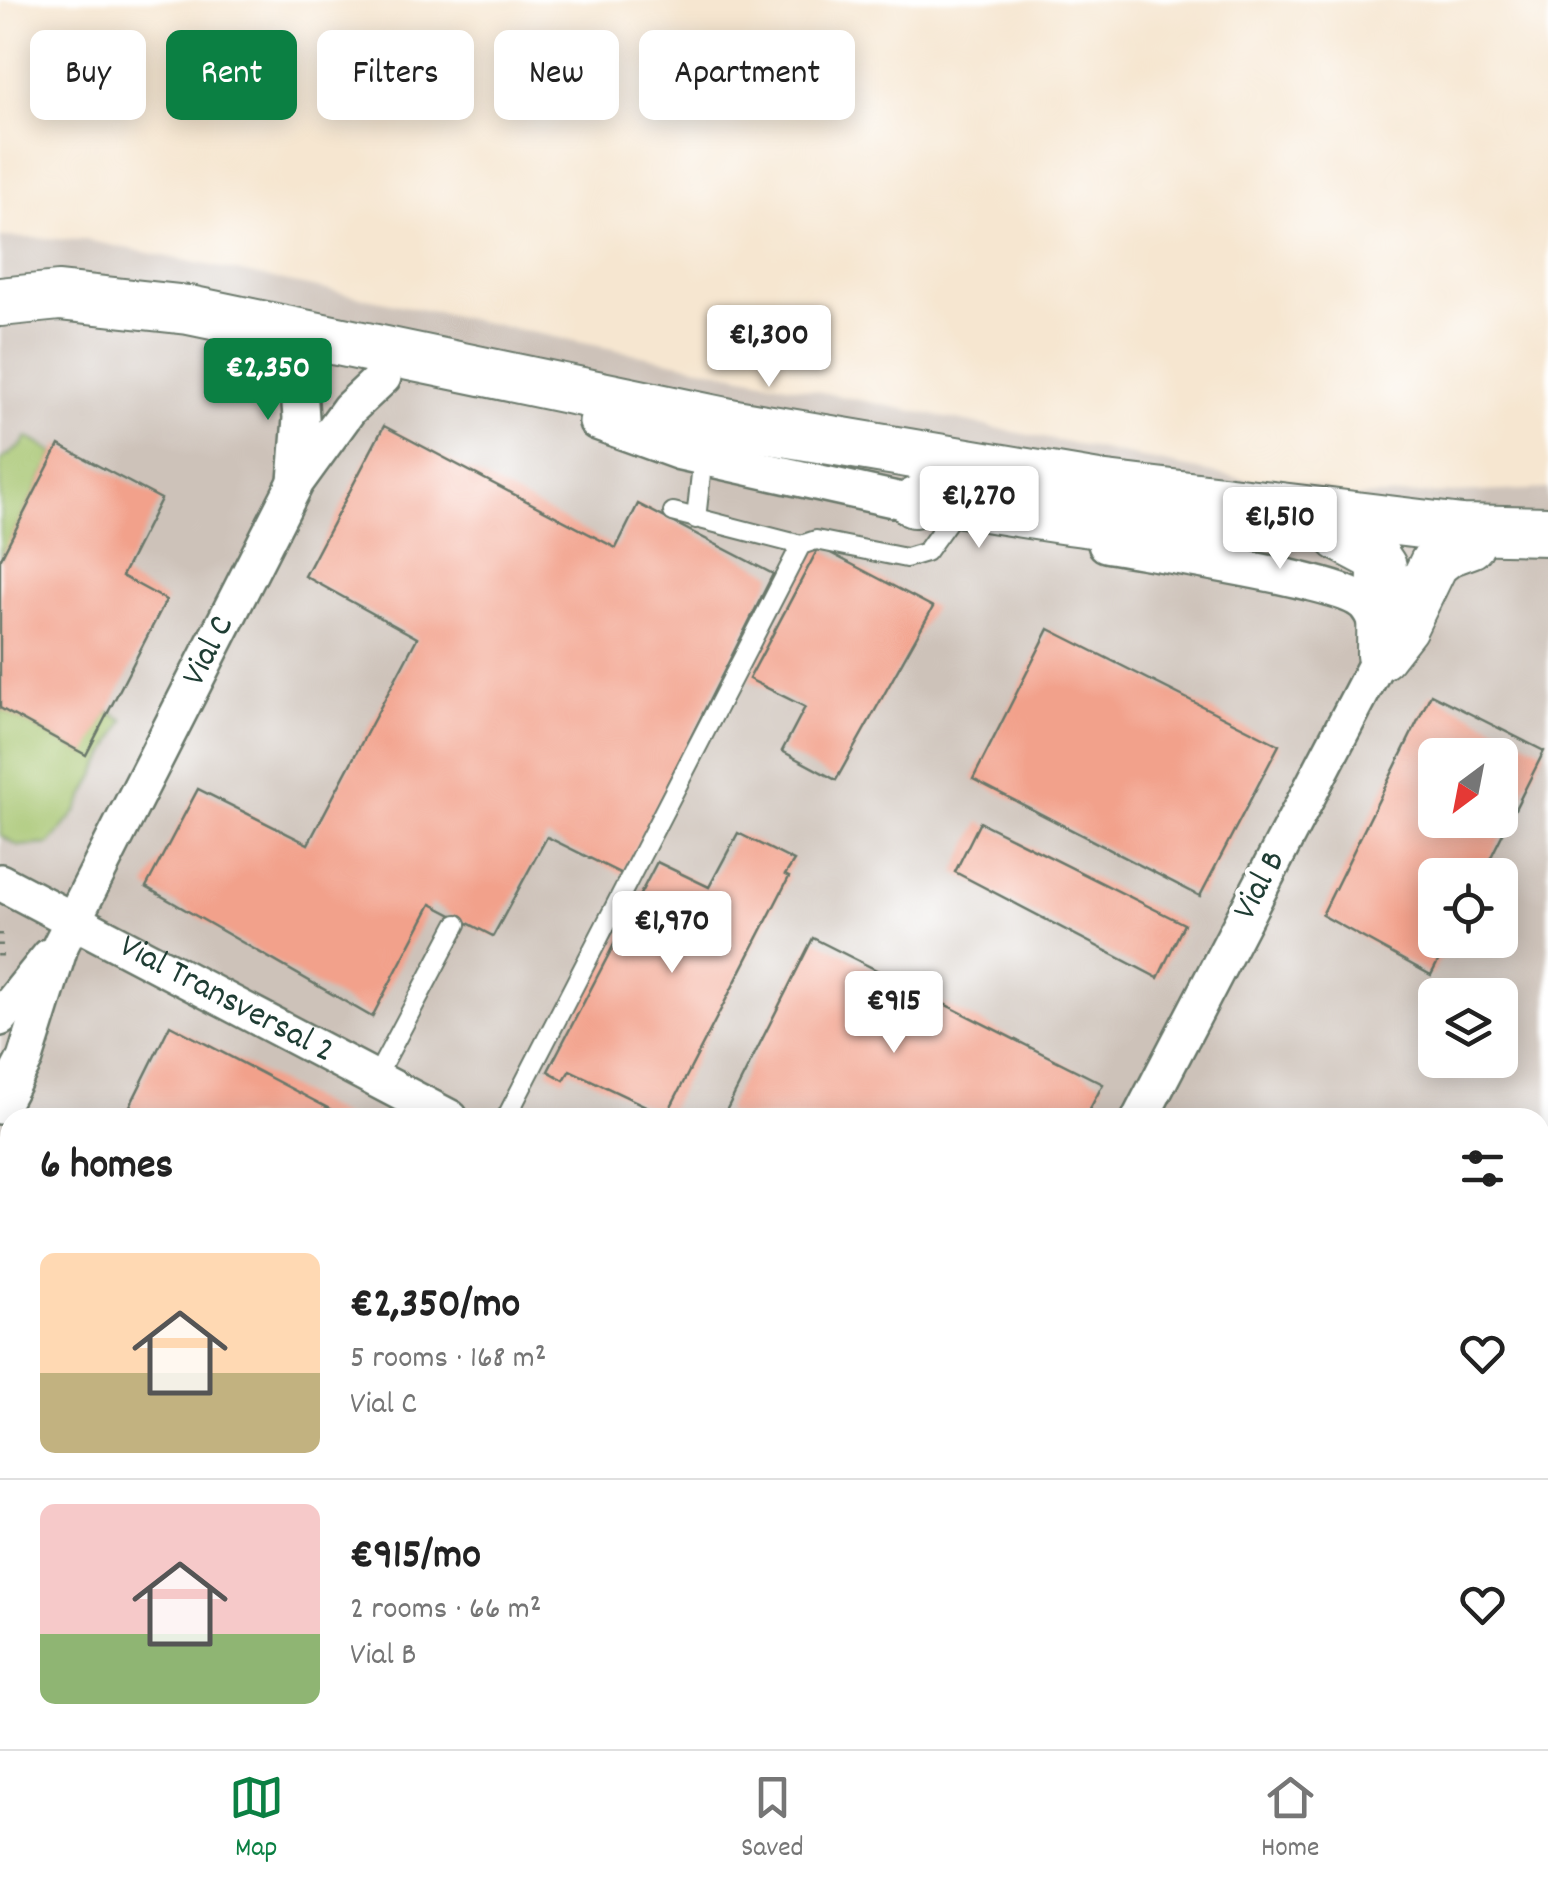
<!DOCTYPE html>
<meta charset="utf-8">
<style>
:root{--surface:#fff;--page:#f2f2f2;--text:#222;--muted:#767676;--line:#e0e0e0;--accent:#0b8043}
body{margin:0;font-family:Dekko,sans-serif;background:var(--page);color:var(--text);height:100vh;display:flex;flex-direction:column;font-size:38px;white-space:nowrap}
*{box-sizing:border-box;margin:0}
p{font-size:32px;color:var(--muted)}
.icon{flex:none;width:55px;height:55px;fill:none;stroke:currentColor;stroke-width:2;stroke-linecap:round;stroke-linejoin:round}
.map{position:relative;flex:1;overflow:hidden}
.details{position:absolute;left:0px;top:1108px;width:1550px;height:642px;display:flex;flex-direction:column;background:var(--surface);border-radius:30px 30px 0 0;box-shadow:0 5px 25px #0003}
.details>*{flex:none}
.guide{position:absolute;left:30px;top:30px;width:1000px;height:90px;display:flex;gap:20px}
.needle{width:65px;rotate:212deg}
.tools{position:absolute;left:1418px;top:738px;display:grid;gap:20px}
.tools a{display:grid;place-items:center;width:100px;height:100px;border-radius:15px;background:var(--surface);box-shadow:0 5px 25px #0003;font-size:50px}
.price{position:absolute;translate:-50% -85px;padding:0 22px;border-radius:10px;background:#fff;color:#222;font-size:32px;line-height:65px;filter:drop-shadow(0 2px 5px #0008)}
.price::after{content:'';position:absolute;left:50%;top:60px;width:30px;height:22px;margin-left:-15px;background:inherit;clip-path:polygon(0 0,100% 0,50% 100%)}
.price.selected{background:var(--accent);color:#fff}
ul{padding:0;list-style:none}
li{display:flex;align-items:center;gap:30px;height:250px;padding:0 40px}
li+li{border-top:2px solid var(--line)}
li span{display:grid;place-items:center;flex:none;width:280px;height:200px;border-radius:15px;color:#555}
li>.icon{margin-inline-start:auto}
span .icon{width:120px;height:120px;fill:#fffc;stroke-width:1}
li b{font-size:42px}
h2{display:flex;justify-content:space-between;align-items:center;height:120px;padding:0 40px;font-size:42px}
.pill{padding:0 35px;border-radius:15px;background:var(--surface);box-shadow:0 5px 25px #0003;font-size:35px;line-height:90px}
.pill.selected{background:var(--accent);color:#fff}
.menu{display:flex;justify-content:space-around;align-items:center;height:140px;border-top:2px solid var(--line);background:var(--surface);font-size:28px;color:var(--muted)}
.menu a{display:grid;justify-items:center;gap:5px}
.menu .selected{color:var(--accent)}
.map>svg:first-child{display:block}
</style>
<div class="map">
<svg width="1548" height="1749" viewBox="0 0 1548 1749">
<rect width="100%" height="100%" fill="#fff"/>
<filter id="ink" filterUnits="userSpaceOnUse"><feTurbulence type="fractalNoise" baseFrequency=".01" numOctaves="2"/><feDisplacementMap in="SourceGraphic" scale="20" xChannelSelector="R" yChannelSelector="G"/><feConvolveMatrix kernelMatrix="1 2 1 2 8 2 1 2 1" color-interpolation-filters="sRGB"/></filter>
<filter id="wash" filterUnits="userSpaceOnUse"><feTurbulence type="fractalNoise" baseFrequency=".0048" numOctaves="4" result="noise"/><feDisplacementMap in="SourceGraphic" scale="40" xChannelSelector="R" yChannelSelector="G"/><feGaussianBlur stdDeviation="2.25" result="paint"/><feColorMatrix in="noise" values="0 0 0 0 0 0 0 0 0 0 0 0 0 0 0 0 0 1.4 0 .05"/><feComposite in="paint" operator="in"/></filter>
<g filter="url(#wash)">
<rect width="100%" height="100%" fill="#f6e6d0"/>
<!-- industrial -->
<path fill="#cdc2b9" fill-rule="evenodd" d="M0 237 86 240 1334 498 1548 489V1749H0ZM1435 755H1500V820H1435ZM1435 875H1500V940H1435ZM1435 995H1500V1060H1435ZM10 1118H1540V1740H10Z"/>
<!-- green -->
<path fill="#a3c26a" stroke="#61804f" stroke-width="2.5" d="M27 437 55 453 0 560V461L21 446Z
M0 708 85 754 108 711 124 720 76 812 50 844 19 846 0 835Z"/>
<g id="blocks">
<!-- building -->
<path fill="#f2a18b" fill-rule="evenodd" d="M384 426 616 548 638 504 773 574 622 874 547 837 493 936 431 904 372 1017 146 887 198 789 308 844 417 638 305 576Z
M59 445 161 499 122 576 166 600 86 755 0 708V560Z
M819 547 933 607 836 780 782 751 805 707 749 679Z
M1049 629 1279 745 1200 896 973 779Z
M1431 694 1544 751 1482 875H1435V940H1449L1431 975 1322 915ZM1435 755H1500V820H1435Z
M980 822 1184 924 1158 978 955 872Z
M738 833 794 861 785 875 789 877 665 1118H644L650 1108 570 1070 564 1080 548 1071 657 862 709 887Z
M813 938 1103 1084 1085 1118H738L726 1111Z
M170 1025 347 1118H124Z
M10 1650V1722L0 1717V1669Z
M45 1740H478L496 1749H63Z
M975 1740H1135L1153 1749H993Z
M1322 1740H1499L1495 1749H1340Z"/>
</g>
</g>
<g filter="url(#ink)">
<use href="#blocks" fill-opacity="0" stroke="#6a786b" stroke-width="2.5"/>
<g fill="none" stroke-linecap="round" stroke-linejoin="round">
<!-- service casing -->
<g stroke="#6a786b" stroke-width="22">
<path id="service" d="M673 512 801 545
M696 519 703 456
M375 1079 457 924
M506 1118 801 545 816 540 906 558 926 552 954 513"/>
</g>
<!-- minor casing -->
<g stroke="#6a786b" stroke-width="40">
<g id="minor">
<path d="M281 356 299 389 301 418 296 481"/>
<path d="M597 422 680 452 938 509"/>
<path d="M1106 544C1148 552 1342 580 1365 604 1378 618 1378 636 1381 655L1140 1118"/>
<path id="s1" d="M0 882 450 1118"/>
<path d="M0 1018 50 956"/>
<path id="s2" d="M0 1106 25 1059 61 944 296 482 349 409 383 377"/>
<path d="M1540 1680 1548 1684"/>
<path d="M919 1740 926 1749"/>
<path d="M1228 1740 1245 1749"/>
<path d="M818 1749 822 1740"/>
<path d="M1539 1749 1548 1730"/>
</g>
</g>
<!-- secondary casing -->
<g stroke="#6a786b" stroke-width="52">
<path id="secondary" d="M0 302 59 296 189 310 735 424 1098 485 1462 529 1548 531
M914 503 926 497C1027 513 1131 536 1234 528
M1340 537 1374 555 1382 567 1381 655
M1381 655 1403 627 1434 563 1448 552 1470 544"/>
</g>
<!-- path -->
<path stroke="#6a786b" stroke-width="6" stroke-dasharray="2.5 8" stroke-linecap="butt" d="M0 933V962"/>
<!-- service -->
<use href="#service" stroke="#fff" stroke-width="18"/>
<!-- minor -->
<use href="#minor" stroke="#fff" stroke-width="35"/>
<!-- secondary -->
<use href="#secondary" stroke="#fff" stroke-width="48"/>
</g>
</g>
<g text-anchor="middle" dominant-baseline="central" stroke-width="9" stroke-linejoin="round" paint-order="stroke">
<!-- street labels -->
<g font-size="35" fill="#1f3d34" stroke="#fff">
<text stroke="none"><textPath href="#s2" startOffset="502">Vial C</textPath></text>
<text transform="translate(1261 886) rotate(-62)">Vial B</text>
<text stroke="none"><textPath href="#s1" startOffset="255">Vial Transversal 2</textPath></text>
</g>
</g>
</svg>
<div class="tools">
<a><svg class="needle" viewBox="-14 -14 28 28"><path d="M0-13l5 13h-10z" fill="#e53935"/><path d="M0 13l5-13h-10z" fill="#767676"/></svg></a>
<a><svg class="icon" aria-label="locate" viewBox="0 0 24 24"><circle cx="12" cy="12" r="6"/><path d="M12 2v4M12 18v4M2 12h4M18 12h4"/></svg></a>
<a><svg class="icon" aria-label="layers" viewBox="0 0 24 24"><path d="M12 4l9 5-9 5-9-5zM3 14l9 5 9-5"/></svg></a>
</div>
<b class="price" style="left:769px;top:390px">€1,300</b>
<b class="price selected" style="left:268px;top:423px">€2,350</b>
<b class="price" style="left:979px;top:551px">€1,270</b>
<b class="price" style="left:1280px;top:572px">€1,510</b>
<b class="price" style="left:672px;top:976px">€1,970</b>
<b class="price" style="left:894px;top:1056px">€915</b>
<div class="guide">
<a class="pill">Buy</a>
<a class="pill selected">Rent</a>
<a class="pill">Filters</a>
<a class="pill">New</a>
<a class="pill">Apartment</a>
</div>
<section class="details">
<h2>6 homes<svg class="icon" aria-label="filters" viewBox="0 0 24 24"><path d="M4 7h16M4 17h16"/><circle cx="9" cy="7" r="2"/><circle cx="15" cy="17" r="2"/></svg></h2>
<ul>
<li><span style="background:linear-gradient(#ffd9b3 60%,#c2b280 0)"><svg class="icon" aria-label="home" viewBox="0 0 24 24"><path d="M3 11l9-7 9 7M6 9v11h12V9"/></svg></span><div><b>€2,350/mo</b><p>5 rooms · 168 m²</p><p>Vial C</p></div><svg class="icon" aria-label="heart" viewBox="0 0 24 24"><path d="M12 20l-8-8c-3-5 5-10 8-4 3-6 11-1 8 4z"/></svg></li>
<li><span style="background:linear-gradient(#f6c9c9 65%,#8fb573 0)"><svg class="icon" aria-label="home" viewBox="0 0 24 24"><path d="M3 11l9-7 9 7M6 9v11h12V9"/></svg></span><div><b>€915/mo</b><p>2 rooms · 66 m²</p><p>Vial B</p></div><svg class="icon" aria-label="heart" viewBox="0 0 24 24"><path d="M12 20l-8-8c-3-5 5-10 8-4 3-6 11-1 8 4z"/></svg></li>
</ul>
</section>
</div>
<nav class="menu">
<a class="selected"><svg class="icon" aria-label="map" viewBox="0 0 24 24"><path d="M3 6l6-2 6 2 6-2v14l-6 2-6-2-6 2zM9 4v14M15 6v14"/></svg>Map</a>
<a><svg class="icon" aria-label="saved" viewBox="0 0 24 24"><path d="M7 4h10v16l-5-4-5 4z"/></svg>Saved</a>
<a><svg class="icon" aria-label="home" viewBox="0 0 24 24"><path d="M3 11l9-7 9 7M6 9v11h12V9"/></svg>Home</a>
</nav>
